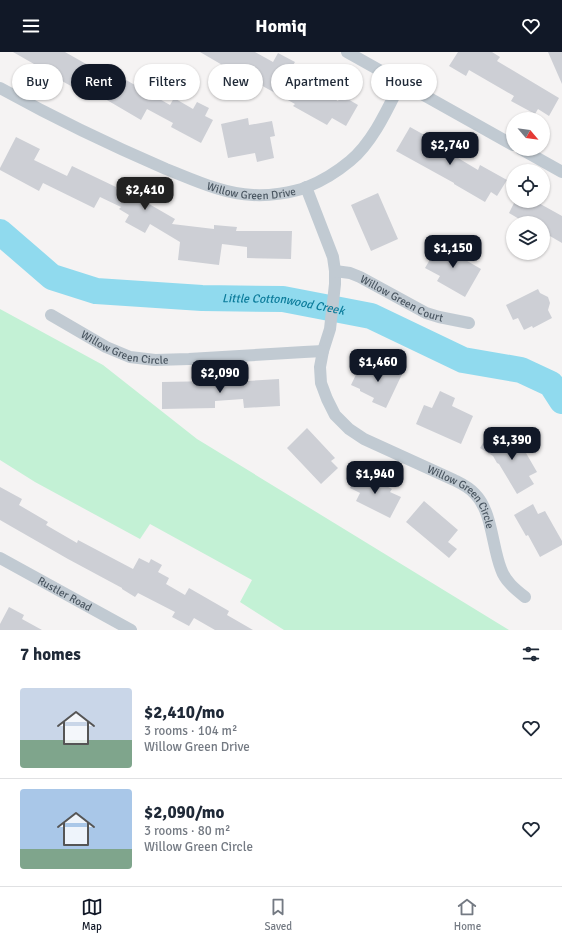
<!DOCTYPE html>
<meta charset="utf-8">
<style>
:root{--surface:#fff;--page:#f2f2f3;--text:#1f2937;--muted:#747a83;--line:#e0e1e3;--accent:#111827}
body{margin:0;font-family:Signika,sans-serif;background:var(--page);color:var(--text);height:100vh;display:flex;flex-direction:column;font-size:15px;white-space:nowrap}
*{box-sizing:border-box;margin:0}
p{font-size:13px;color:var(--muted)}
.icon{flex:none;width:22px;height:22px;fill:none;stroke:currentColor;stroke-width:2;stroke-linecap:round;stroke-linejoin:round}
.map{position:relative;height:578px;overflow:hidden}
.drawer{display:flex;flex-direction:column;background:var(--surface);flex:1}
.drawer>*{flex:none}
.hud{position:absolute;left:12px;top:12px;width:538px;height:36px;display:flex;gap:8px}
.needle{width:26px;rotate:119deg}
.tools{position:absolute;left:506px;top:60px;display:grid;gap:8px}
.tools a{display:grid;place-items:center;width:44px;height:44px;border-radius:50%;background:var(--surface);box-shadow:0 1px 3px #0004;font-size:20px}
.price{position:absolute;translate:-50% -34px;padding:0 9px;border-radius:8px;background:var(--accent);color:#fff;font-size:13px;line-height:26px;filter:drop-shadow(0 1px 2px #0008)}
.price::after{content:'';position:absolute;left:50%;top:24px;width:12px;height:9px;margin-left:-6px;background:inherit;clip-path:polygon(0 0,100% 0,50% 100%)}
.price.current{background:#222;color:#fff}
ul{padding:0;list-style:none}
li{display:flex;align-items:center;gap:12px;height:100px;padding:0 20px}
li+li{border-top:1px solid var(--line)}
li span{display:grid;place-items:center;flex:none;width:112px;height:80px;border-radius:4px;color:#555}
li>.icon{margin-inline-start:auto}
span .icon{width:48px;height:48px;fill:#fffc;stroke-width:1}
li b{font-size:17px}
h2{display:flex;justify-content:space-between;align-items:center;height:48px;padding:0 20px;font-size:17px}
.chip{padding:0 14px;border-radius:18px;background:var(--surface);box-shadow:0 1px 3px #0004;font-size:14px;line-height:36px}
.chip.current{background:var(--accent);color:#fff}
header{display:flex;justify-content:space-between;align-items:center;height:52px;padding:0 20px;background:var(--accent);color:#fff;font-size:18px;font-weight:700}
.tab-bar{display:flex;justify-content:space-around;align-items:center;height:56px;border-top:1px solid var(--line);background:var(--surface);font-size:11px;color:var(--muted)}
.tab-bar a{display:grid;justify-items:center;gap:2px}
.tab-bar .current{color:var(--accent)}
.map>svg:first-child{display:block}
</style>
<header><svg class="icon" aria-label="menu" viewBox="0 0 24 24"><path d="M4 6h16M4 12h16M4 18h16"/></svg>Homiq<svg class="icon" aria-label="heart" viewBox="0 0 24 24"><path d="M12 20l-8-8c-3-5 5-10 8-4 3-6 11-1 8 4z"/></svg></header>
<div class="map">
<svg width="562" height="578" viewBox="0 0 562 578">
<rect width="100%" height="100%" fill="#f5f3f3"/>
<!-- green -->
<path fill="#c3f1d5" d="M0 257 103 313 197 387 509 578H284L240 550 252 528 150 472 140 487 35 430 0 408Z"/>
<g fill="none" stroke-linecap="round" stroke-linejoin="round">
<!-- river -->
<path stroke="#90daee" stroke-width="26" id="s1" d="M0 180 52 225 96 239 202 246 283 247 371 264 463 308 521 318 551 332 562 349"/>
</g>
<!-- building -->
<path fill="#cdcfd5" d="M13 0H65L109 25 112 20 170 53 174 46 193 57 197 50 209 56 205 64 213 68 201 91 171 75 173 71 147 57 141 68 83 34 80 39 33 13 34 12Z
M200 0H255L273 10 278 1 295 10 289 20 338 49 341 43 358 53 346 74 332 66 327 73 293 54 295 52 225 13 224 14Z
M458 0H492L500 5 497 9 559 46 549 64 538 57 535 62 511 49 514 44 469 18 466 24 449 14Z
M548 0H562V32Z
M248 66 249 73 272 69 275 84 270 85 274 106 257 110 255 101 228 106 221 72Z
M410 75 455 100 453 103 478 118 480 113 507 128 497 144 491 140 485 150 454 132V131L396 99Z
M16 85 40 97 34 108 67 124 72 114 116 135V137L136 148 137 145 175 167 172 172 214 177V173L237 175 236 179H292L291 207 247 206V195L222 192 219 213 178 208 180 190 150 172 145 181 125 170 129 163 119 157 121 155 100 145 94 156 43 131 39 139 0 118V116Z
M378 141 398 187 371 199 351 153Z
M515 149H535L562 164V191L543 180V171H526L509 161Z
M442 187 458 196 455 202 481 217 465 245 437 229 440 224 425 216Z
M538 237 540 241 548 245 550 251 548 258 552 266 533 276 532 274 524 278 518 266 513 268 506 253Z
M362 310 387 321 391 312 404 318 386 356 372 350 374 346 360 339V337L351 333Z
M279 327 280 354 244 356 243 347 215 349V356L162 357V330L215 329V331Z
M440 339 455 346 452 354 473 364 461 392 416 372 424 353 432 356Z
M307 376 335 406 331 409 338 416 321 432 287 396Z
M489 381 509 393 523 384 529 395 526 401 537 420 529 424 534 432 517 442 499 412 497 411 493 404 480 396Z
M358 419 392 437 390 440 401 445 390 466 356 449 360 441 350 436Z
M0 435 22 447 19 453 48 470 46 473 77 491 78 488 133 517 139 506 149 511 151 507 162 513 158 520 169 526 166 532 185 543 189 536 229 559 227 563 253 578H215L194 566 189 574 172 565 175 560 138 541 135 545 122 537V536L68 507 0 468Z
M424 449 458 478 448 490 457 497 449 506 406 470Z
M533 452 538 462 545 459 562 489V493L540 505 528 483 526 484 514 463Z
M9 555 24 563 22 567 42 578H0V572Z"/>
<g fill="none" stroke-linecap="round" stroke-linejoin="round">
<!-- street -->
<g stroke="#c1cad2" stroke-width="12">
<path d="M347 0 513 93"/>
<path id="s2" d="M0 36C54 66 110 93 166 117 194 128 223 142 253 143 268 144 292 141 307 135 322 129 338 119 350 109 373 90 388 56 401 30"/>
<path d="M521 97 562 120"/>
<path id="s3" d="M306 135 333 205 335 219V232L330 277 323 299 320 315 321 331 327 347 335 363 349 377 364 387 454 428C462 432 469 435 475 442 492 459 492 494 501 517 505 529 515 537 525 545"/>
<path id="s4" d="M335 219 350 221 360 225 426 261 439 265 469 271"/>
<path id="s5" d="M51 263 106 295 130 305 155 308 189 307 304 300 323 299"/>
<path id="s6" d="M0 506 131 578"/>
</g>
</g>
<g text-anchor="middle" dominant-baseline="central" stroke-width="3.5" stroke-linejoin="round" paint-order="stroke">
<!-- street labels -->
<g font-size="11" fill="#4a5661" stroke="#fff">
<text stroke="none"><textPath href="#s2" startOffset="274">Willow Green Drive</textPath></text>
<text stroke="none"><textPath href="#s4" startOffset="73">Willow Green Court</textPath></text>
<text stroke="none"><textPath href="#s5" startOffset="82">Willow Green Circle</textPath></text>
<text stroke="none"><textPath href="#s3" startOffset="392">Willow Green Circle</textPath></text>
<text stroke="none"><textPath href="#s6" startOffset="74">Rustler Road</textPath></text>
</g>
<!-- water labels -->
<g font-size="12" font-style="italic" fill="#0c7c9b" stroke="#fff">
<text stroke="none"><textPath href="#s1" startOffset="303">Little Cottonwood Creek</textPath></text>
</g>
</g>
</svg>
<div class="tools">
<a><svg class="needle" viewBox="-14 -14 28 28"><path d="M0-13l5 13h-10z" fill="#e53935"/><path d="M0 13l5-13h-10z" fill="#747a83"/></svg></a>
<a><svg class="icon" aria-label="locate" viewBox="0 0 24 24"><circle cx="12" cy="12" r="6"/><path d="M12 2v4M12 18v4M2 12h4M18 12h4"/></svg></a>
<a><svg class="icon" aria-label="layers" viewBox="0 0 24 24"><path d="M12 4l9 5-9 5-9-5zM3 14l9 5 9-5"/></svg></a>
</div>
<b class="price" style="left:450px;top:114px">$2,740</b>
<b class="price current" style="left:145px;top:159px">$2,410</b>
<b class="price" style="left:453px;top:217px">$1,150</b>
<b class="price" style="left:378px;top:331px">$1,460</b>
<b class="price" style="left:220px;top:342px">$2,090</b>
<b class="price" style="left:512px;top:409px">$1,390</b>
<b class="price" style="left:375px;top:443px">$1,940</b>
<div class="hud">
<a class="chip">Buy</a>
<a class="chip current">Rent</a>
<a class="chip">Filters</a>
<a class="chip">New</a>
<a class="chip">Apartment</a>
<a class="chip">House</a>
</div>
</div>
<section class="drawer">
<h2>7 homes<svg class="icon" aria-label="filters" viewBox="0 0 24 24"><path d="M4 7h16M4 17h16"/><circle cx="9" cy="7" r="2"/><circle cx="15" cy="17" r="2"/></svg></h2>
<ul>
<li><span style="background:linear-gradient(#c9d6e8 65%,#7fa58c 0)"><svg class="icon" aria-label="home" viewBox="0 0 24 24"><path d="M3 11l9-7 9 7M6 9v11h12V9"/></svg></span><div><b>$2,410/mo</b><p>3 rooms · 104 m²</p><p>Willow Green Drive</p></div><svg class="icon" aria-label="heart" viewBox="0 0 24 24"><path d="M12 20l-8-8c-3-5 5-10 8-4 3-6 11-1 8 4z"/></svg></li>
<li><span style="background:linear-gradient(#a9c7e8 75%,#7fa58c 0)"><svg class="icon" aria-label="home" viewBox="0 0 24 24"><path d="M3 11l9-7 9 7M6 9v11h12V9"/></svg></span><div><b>$2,090/mo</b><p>3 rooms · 80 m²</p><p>Willow Green Circle</p></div><svg class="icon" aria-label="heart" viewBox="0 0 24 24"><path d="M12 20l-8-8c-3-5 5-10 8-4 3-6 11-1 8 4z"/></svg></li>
</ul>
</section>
<nav class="tab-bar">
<a class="current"><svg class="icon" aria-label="map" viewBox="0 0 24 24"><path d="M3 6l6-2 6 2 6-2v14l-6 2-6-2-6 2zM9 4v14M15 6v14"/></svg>Map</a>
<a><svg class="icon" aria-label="saved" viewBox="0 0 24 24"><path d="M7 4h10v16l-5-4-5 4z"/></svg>Saved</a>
<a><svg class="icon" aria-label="home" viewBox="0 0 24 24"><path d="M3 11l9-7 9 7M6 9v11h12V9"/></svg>Home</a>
</nav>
